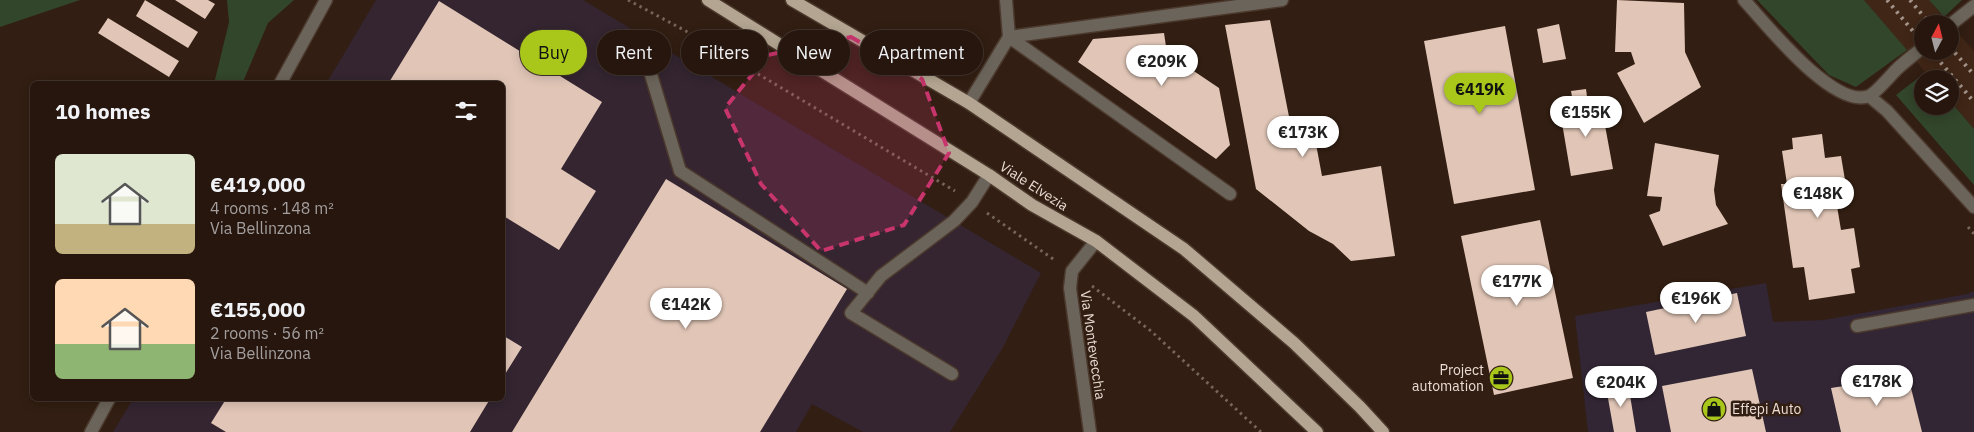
<!DOCTYPE html>
<meta charset="utf-8">
<style>
:root{--surface:#26160e;--page:#32231c;--text:#f1f3f6;--muted:#a49f9e;--line:#42352e;--accent:#a9c71b}
body{margin:0;font-family:"IBM Plex Sans",sans-serif;background:var(--page);color:var(--text);height:100vh;display:flex;flex-direction:column;font-size:19px;white-space:nowrap}
*{box-sizing:border-box;margin:0}
p{font-size:16px;color:var(--muted)}
.icon{flex:none;width:28px;height:28px;fill:none;stroke:currentColor;stroke-width:2;stroke-linecap:round;stroke-linejoin:round}
.map{position:relative;flex:1;overflow:hidden}
.details{position:absolute;left:30px;top:81px;width:475px;height:320px;display:flex;flex-direction:column;background:var(--surface);border-radius:8px;box-shadow:0 2px 12px #0003,0 0 0 1px var(--line)}
.details>*{flex:none}
.top-card{position:absolute;left:520px;top:30px;width:475px;height:45px;display:flex;gap:10px}
.needle{width:32px;rotate:7deg}
.controls{position:absolute;left:1914px;top:15px;display:grid;gap:10px}
.controls a{display:grid;place-items:center;width:45px;height:45px;border-radius:50%;background:var(--surface);box-shadow:0 2px 12px #0003,0 0 0 1px var(--line);font-size:25px}
.price{position:absolute;translate:-50% -42px;padding:0 11px;border-radius:18px;background:#fff;color:#222;font-size:16px;line-height:32px;filter:drop-shadow(0 1px 2px #0008)}
.price::after{content:'';position:absolute;left:50%;top:30px;width:15px;height:11px;margin-left:-8px;background:inherit;clip-path:polygon(0 0,100% 0,50% 100%)}
.price.current{background:var(--accent);color:#111}
ul{padding:0;list-style:none}
li{display:flex;align-items:center;gap:15px;height:125px;padding:0 25px}
li span{display:grid;place-items:center;flex:none;width:140px;height:100px;border-radius:8px;color:#555}
li>.icon{margin-inline-start:auto}
span .icon{width:60px;height:60px;fill:#fffc;stroke-width:1}
li b{font-size:21px}
h2{display:flex;justify-content:space-between;align-items:center;height:60px;padding:0 25px;font-size:21px}
.pill{padding:0 18px;border-radius:22px;background:var(--surface);box-shadow:0 2px 12px #0003,0 0 0 1px var(--line);font-size:18px;line-height:45px}
.pill.current{background:var(--accent);color:#111}
.map>svg:first-child{display:block}
</style>
<div class="map">
<svg width="1974" height="432" viewBox="0 0 1974 432">
<rect width="100%" height="100%" fill="#321e12"/>
<!-- commercial -->
<path fill="#322634" d="M1766 283 1773 322 1824 320 1967 294 1974 291V432H1588L1575 316Z"/>
<!-- industrial -->
<path fill="#342530" d="M376 0H583L1041 273 1002 349 950 432H863L812 404 796 432H113L133 399H502V84H326Z"/>
<!-- built -->
<path fill="#402616" d="M1864 0H1929L1949 24H1922V51H1950V24L1974 51V129L1950 101V79H1931Z"/>
<!-- green -->
<path fill="#32462b" d="M0 0H80L0 27Z
M227 0H294L268 23 242 84H214L229 22Z
M1757 0H1864L1907 50 1856 87 1829 75Z
M1929 0H1962L1944 17Z
M1926 72 1931 79H1922V106H1950V101L1974 129V185L1896 95Z"/>
<!-- building -->
<path fill="#e1c6b7" d="M145 0 198 32 188 48 136 16Z
M175 0H208L215 4 205 19Z
M1617 0 1684 3 1685 52 1701 87 1644 123 1617 73 1635 64 1631 52H1615Z
M439 1 602 102 561 169 596 191 559 250 502 215V84H388Z
M108 18 179 61 169 77 98 33Z
M1270 20 1295 147 1316 144 1322 176 1381 166 1395 256 1351 261 1333 244 1309 231 1256 189 1225 25Z
M1559 24 1566 59 1543 63 1537 29Z
M1505 26 1535 190 1454 204 1424 41Z
M1164 33 1167 53 1219 88 1230 145 1216 159 1078 62 1093 39Z
M1586 89 1589 111 1602 109 1613 169 1571 176 1561 117 1575 114 1571 91Z
M1822 134 1825 158 1841 156 1847 192 1835 194 1841 230 1854 228 1860 267 1851 269 1855 293 1809 300 1804 267 1793 268 1781 184H1787L1782 151 1793 149 1792 138Z
M1655 143 1719 155 1714 190 1716 205 1728 224 1663 246 1649 215 1660 211 1662 197 1647 196Z
M666 179 847 289 760 432H512Z
M1540 220 1573 378 1494 395 1461 236Z
M1737 293 1746 336 1655 355 1646 312Z
M502 335 522 347 502 379Z
M1752 369 1766 432H1671L1662 386Z
M1908 376 1922 432H1841L1831 388Z
M1628 383 1636 432H1614L1606 387Z
M226 399H490L470 432H226L211 423Z"/>
<g fill="none" stroke-linecap="round" stroke-linejoin="round">
<!-- minor casing -->
<g stroke="#4c392d" stroke-width="15">
<path id="minor" d="M1006 0 1009 37 1230 194
M1744 0C1766 24 1834 110 1869 96 1876 93 1890 76 1896 70 1904 62 1914 55 1922 48
M1950 25 1974 6
M646 58 680 171 868 293
M280 84 326 0
M1869 96 1887 111 1974 207
M969 103 1009 37 1282 0
M1857 326 1974 305
M952 374 851 313 881 276 954 221 972 202 989 175
M91 432 109 399
M1090 432 1070 288 1072 271 1096 241"/>
</g>
<!-- major casing -->
<g stroke="#4c392d" stroke-width="15">
<path id="major" d="M708 0 989 175 1032 205 1096 241 1194 316 1317 432
M792 0 969 103 1184 249 1294 343 1360 407 1383 432"/>
</g>
<!-- path -->
<path stroke="#76655a" stroke-width="3" stroke-dasharray="2.5 4" stroke-linecap="butt" d="M628 0 684 30 955 191
M987 213 1056 261
M1968 227 1974 234
M1092 286 1151 331 1261 432"/>
<!-- minor -->
<use href="#minor" stroke="#6b645a" stroke-width="12"/>
<!-- major -->
<use href="#major" stroke="#b3a591" stroke-width="12"/>
<!-- rail -->
<path stroke="#a39389" stroke-width="4" stroke-dasharray="2.5 5" stroke-linecap="butt" d="M1887 0 1922 42
M1910 0 1930 24
M1950 47 1974 75
M1931 51 1974 102"/>
</g>
<!-- marked area -->
<path fill="#c8356d" fill-opacity="0.2" stroke="#c8356d" stroke-width="4" stroke-dasharray="10 6" stroke-linejoin="round" d="M851 37 922 79 949 153 904 225 821 251 761 184 725 108 768 55Z"/>
<!-- icons -->
<defs>
<g id="office-disc" transform="scale(1.25)"><circle r="9.5" fill="#a9c71b" stroke="#321e12"/><path d="M-6-3h4V-5.5h4V-3h4V5H-6ZM-1-4.5V-3h2v-1.5ZM-6 0V1H6V0Z" fill="#111"/></g>
<g id="shop-disc" transform="scale(1.25)"><circle r="9.5" fill="#a9c71b" stroke="#321e12"/><path d="M-5-2.5h2.3a2.7 3.5 0 0 1 5.4 0H5L5.5 6h-11ZM-1.5-2.5h3a1.5 2.3 0 0 0-3 0Z" fill="#111"/></g>
</defs>
<g fill-rule="evenodd">
<use href="#office-disc" x="1501" y="378"/>
<use href="#shop-disc" x="1714" y="409"/>
</g>
<g text-anchor="middle" dominant-baseline="central" stroke-width="5" stroke-linejoin="round" paint-order="stroke">
<!-- street labels -->
<g font-size="14" fill="#eadcd4" stroke="#321e12">
<text transform="translate(1034 186) rotate(33)">Viale Elvezia</text>
<text transform="translate(1093 345) rotate(82)">Via Montevecchia</text>
</g>
<!-- poi labels -->
<g font-size="14" fill="#eadcd4" stroke="#321e12" text-anchor="end">
<text x="1484" y="370">Project<tspan x="1484" dy="16">automation</tspan></text>
<text x="1732" y="409" text-anchor="start">Effepi Auto</text>
</g>
</g>
</svg>
<div class="controls">
<a><svg class="needle" viewBox="-14 -14 28 28"><path d="M0-13l5 13h-10z" fill="#e53935"/><path d="M0 13l5-13h-10z" fill="#a49f9e"/></svg></a>
<a><svg class="icon" aria-label="layers" viewBox="0 0 24 24"><path d="M12 4l9 5-9 5-9-5zM3 14l9 5 9-5"/></svg></a>
</div>
<b class="price" style="left:1162px;top:87px">€209K</b>
<b class="price current" style="left:1480px;top:115px">€419K</b>
<b class="price" style="left:1586px;top:138px">€155K</b>
<b class="price" style="left:1303px;top:158px">€173K</b>
<b class="price" style="left:1818px;top:219px">€148K</b>
<b class="price" style="left:1517px;top:307px">€177K</b>
<b class="price" style="left:1696px;top:324px">€196K</b>
<b class="price" style="left:686px;top:330px">€142K</b>
<b class="price" style="left:1877px;top:407px">€178K</b>
<b class="price" style="left:1621px;top:408px">€204K</b>
<div class="top-card">
<a class="pill current">Buy</a>
<a class="pill">Rent</a>
<a class="pill">Filters</a>
<a class="pill">New</a>
<a class="pill">Apartment</a>
</div>
<section class="details">
<h2>10 homes<svg class="icon" aria-label="filters" viewBox="0 0 24 24"><path d="M4 7h16M4 17h16"/><circle cx="9" cy="7" r="2"/><circle cx="15" cy="17" r="2"/></svg></h2>
<ul>
<li><span style="background:linear-gradient(#dfe7d0 70%,#c2b280 0)"><svg class="icon" aria-label="home" viewBox="0 0 24 24"><path d="M3 11l9-7 9 7M6 9v11h12V9"/></svg></span><div><b>€419,000</b><p>4 rooms · 148 m²</p><p>Via Bellinzona</p></div></li>
<li><span style="background:linear-gradient(#ffd9b3 65%,#8fb573 0)"><svg class="icon" aria-label="home" viewBox="0 0 24 24"><path d="M3 11l9-7 9 7M6 9v11h12V9"/></svg></span><div><b>€155,000</b><p>2 rooms · 56 m²</p><p>Via Bellinzona</p></div></li>
</ul>
</section>
</div>
